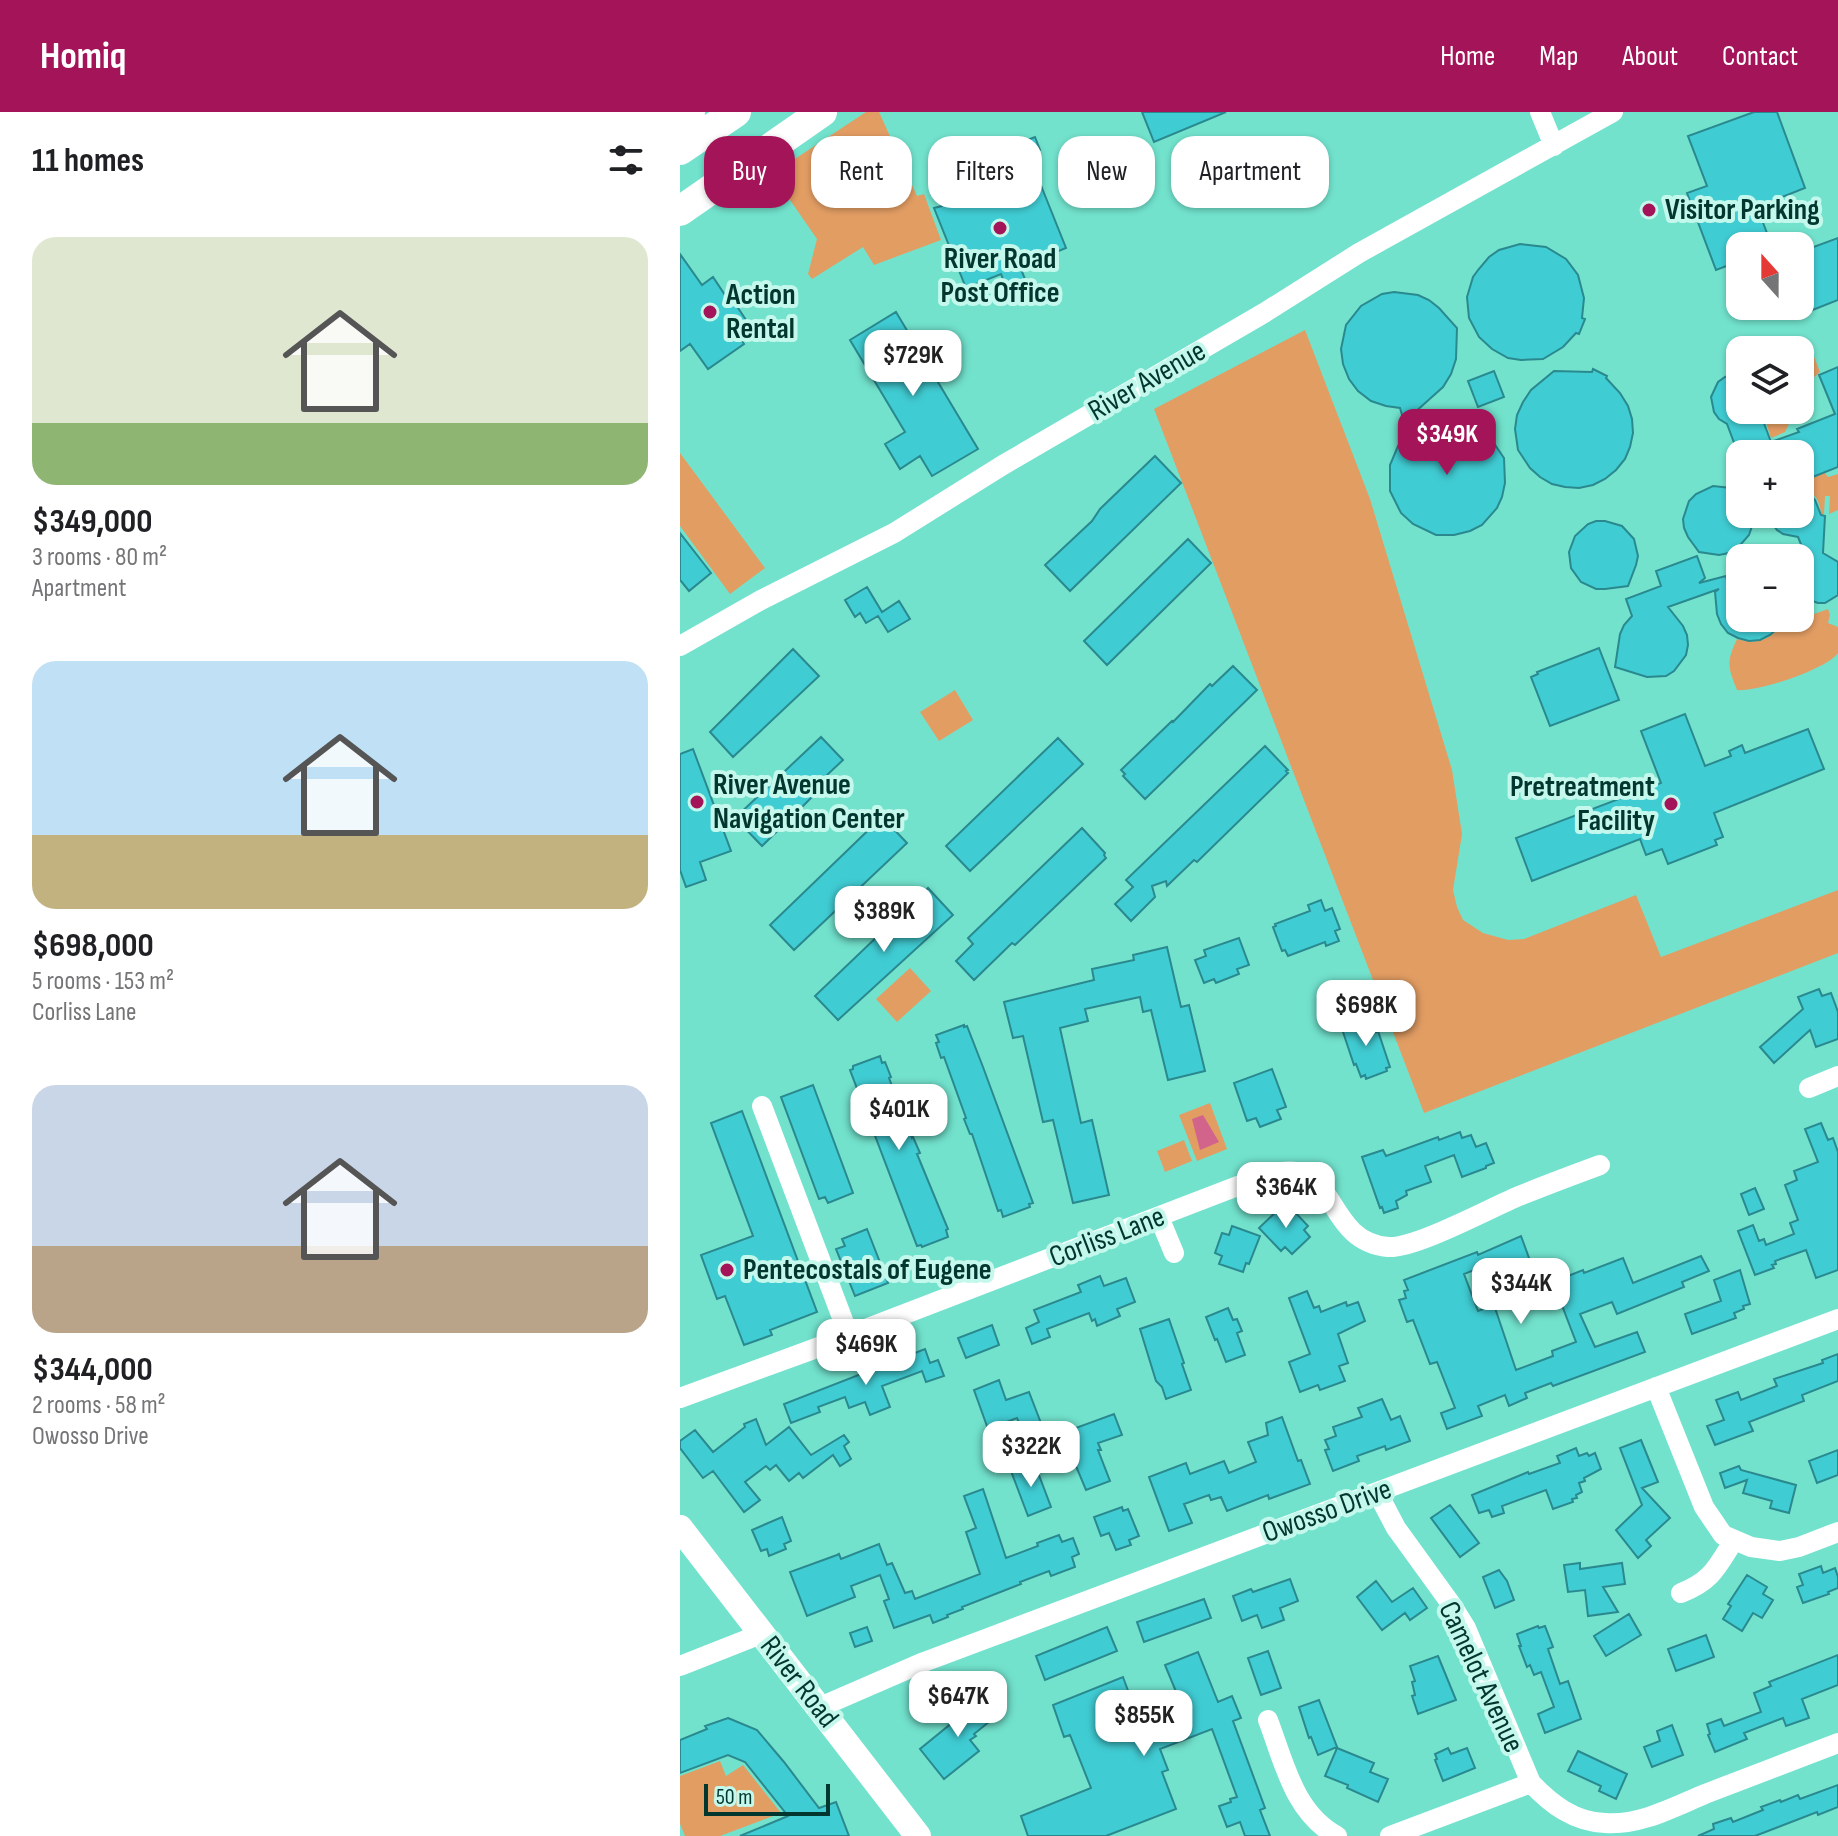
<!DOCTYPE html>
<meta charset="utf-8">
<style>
:root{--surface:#fff;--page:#f6f6f6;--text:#202124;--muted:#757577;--accent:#a41458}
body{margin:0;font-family:"Sofia Sans Condensed",sans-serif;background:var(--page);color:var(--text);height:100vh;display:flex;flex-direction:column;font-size:30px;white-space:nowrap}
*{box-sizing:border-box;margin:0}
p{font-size:26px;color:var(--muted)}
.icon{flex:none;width:44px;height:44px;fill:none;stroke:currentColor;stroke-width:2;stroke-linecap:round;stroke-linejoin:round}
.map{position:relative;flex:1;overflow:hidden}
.details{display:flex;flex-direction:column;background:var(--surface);width:680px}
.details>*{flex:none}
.top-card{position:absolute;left:24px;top:24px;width:760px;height:72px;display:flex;gap:16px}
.needle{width:52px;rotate:339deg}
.controls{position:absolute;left:1046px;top:120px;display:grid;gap:16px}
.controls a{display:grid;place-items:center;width:88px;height:88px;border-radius:16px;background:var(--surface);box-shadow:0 2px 6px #0004;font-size:40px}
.scale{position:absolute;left:24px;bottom:20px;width:126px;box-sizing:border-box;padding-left:8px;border:4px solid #02372f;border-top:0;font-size:22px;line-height:28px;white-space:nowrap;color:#02372f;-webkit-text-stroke:6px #c5f8ec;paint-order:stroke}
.price{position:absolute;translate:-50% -68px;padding:0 18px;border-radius:16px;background:#fff;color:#222;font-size:26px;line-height:52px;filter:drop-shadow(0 2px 4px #0008)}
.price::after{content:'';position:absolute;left:50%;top:48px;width:24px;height:18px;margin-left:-12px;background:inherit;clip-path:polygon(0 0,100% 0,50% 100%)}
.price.selected{background:var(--accent);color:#fff}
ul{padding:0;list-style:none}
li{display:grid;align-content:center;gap:16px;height:424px;padding:0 32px}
li span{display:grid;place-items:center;height:248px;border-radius:24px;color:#555}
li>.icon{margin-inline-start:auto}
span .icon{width:144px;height:144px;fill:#fffc;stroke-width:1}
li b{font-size:34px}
h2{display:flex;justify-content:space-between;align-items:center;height:96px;padding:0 32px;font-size:34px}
.chip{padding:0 28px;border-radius:24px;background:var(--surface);box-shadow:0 2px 6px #0004;font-size:28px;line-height:72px}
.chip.selected{background:var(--accent);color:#fff}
header{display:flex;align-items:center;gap:48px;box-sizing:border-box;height:112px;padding:0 40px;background:var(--accent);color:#fff}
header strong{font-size:38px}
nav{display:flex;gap:44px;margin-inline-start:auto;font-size:28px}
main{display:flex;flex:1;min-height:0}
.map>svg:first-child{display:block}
</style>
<header>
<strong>Homiq</strong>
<nav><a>Home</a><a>Map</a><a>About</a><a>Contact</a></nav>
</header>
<main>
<section class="details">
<h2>11 homes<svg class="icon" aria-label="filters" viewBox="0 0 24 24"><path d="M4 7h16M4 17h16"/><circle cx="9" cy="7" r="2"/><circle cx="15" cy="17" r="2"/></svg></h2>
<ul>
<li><span style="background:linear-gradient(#dfe7d0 75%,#8fb573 0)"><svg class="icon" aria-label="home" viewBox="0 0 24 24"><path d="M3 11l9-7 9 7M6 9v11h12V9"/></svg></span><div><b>$349,000</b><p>3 rooms · 80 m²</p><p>Apartment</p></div></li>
<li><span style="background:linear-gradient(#bfe0f5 70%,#c2b280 0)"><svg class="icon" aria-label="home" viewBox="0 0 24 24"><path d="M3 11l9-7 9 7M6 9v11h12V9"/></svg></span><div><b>$698,000</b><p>5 rooms · 153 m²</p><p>Corliss Lane</p></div></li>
<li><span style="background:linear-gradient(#c9d6e8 65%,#b9a48a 0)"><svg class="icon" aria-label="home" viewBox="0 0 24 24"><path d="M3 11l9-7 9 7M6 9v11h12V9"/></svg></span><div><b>$344,000</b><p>2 rooms · 58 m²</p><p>Owosso Drive</p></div></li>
</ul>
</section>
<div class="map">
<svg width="1158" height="1724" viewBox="0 0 1158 1724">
<rect width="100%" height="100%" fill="#72e2cd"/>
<!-- green -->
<path fill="#e29d63" d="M186 0H199L237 84 244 82 261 128 194 153 183 135 132 167 128 162 137 127 92 62Z
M625 218 690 387 772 658 782 722 773 778 777 795 783 808 803 821 828 828 844 827 956 783 981 845 1158 778V841L744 1001 474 297Z
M1129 232 1140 260 1132 267 1120 290V238H1115Z
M1084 298H1116L1105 320 1091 326 1083 301Z
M0 341 85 456 50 482 0 414Z
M1130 351 1135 365 1145 361 1148 365 1158 362V398L1149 402 1150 384H1145L1144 402H1141C1140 388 1134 379 1120 376V354Z
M1148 497 1150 503 1148 511 1158 515V541C1145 558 1078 580 1057 578 1048 556 1046 550 1057 527 1074 532 1089 530 1100 514L1106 517 1109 510 1104 507 1105 506H1120V501L1123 506Z
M275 578 293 608 259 629 240 600Z
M230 856 251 879 217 910 196 887Z
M530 991 547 1037 517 1049 499 1003Z
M504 1028 512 1049 485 1060 477 1039Z
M40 1649 46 1664 63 1653 101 1701 40 1724H5L0 1712V1664Z"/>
<!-- water -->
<path fill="#d2638a" d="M523 1003 539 1030 520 1038 512 1007Z"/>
<!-- building -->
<path fill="#40ccd3" stroke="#2a898e" stroke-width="2" d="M462 0H546L474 30Z
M1074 0H1097L1125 76 1077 95 1092 134H1060V149L1036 158 1007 81 1027 74 1008 24Z
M355 25 360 38 337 47 332 34Z
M352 51 386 136 340 155 345 167 326 175 321 162 286 176 254 96 262 94 255 75 293 59 298 73Z
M1158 126V188L1120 203V140Z
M840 132 866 135 886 147 898 163 904 186 902 206 905 207 899 222 896 221 883 235 863 247 841 248 828 246 812 237 799 225 789 206 787 185 793 165 798 158 809 145 819 138Z
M0 142 22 173 33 165 49 189 52 187 68 211 55 219 64 232 28 257 10 232 0 239Z
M714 180 738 183 749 188 759 196 777 216 776 247 771 262 763 275 724 310 720 296 706 294 691 289 678 279 669 267 663 252 661 237 666 213 681 194 702 182Z
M216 200 298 337 252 364 240 344 220 357 205 332 225 320 170 228Z
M1158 255V355L1120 370 1135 388 1141 403 1145 404 1143 441 1158 450V483L1145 491H1138L1124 486 1120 480V455L1127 447 1118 425 1103 422 1097 418 1085 402H1120V342H1063L1075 336 1073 330 1056 336 1047 312 1039 307 1034 300 1031 285 1038 270 1045 265 1060 260V298H1079L1091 330 1119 320 1117 317 1155 302 1139 263Z
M913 257 927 264 926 266 940 281 948 294 952 307 953 321 950 335 945 347 936 358 925 367 913 373 899 376 885 375 872 372 860 365 850 356 838 338 835 317 837 303 843 290 851 278 874 259 912 260Z
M814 259 824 285 798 295 788 269Z
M777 307 801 317 811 327 824 346 825 371 822 385 817 396 802 413 790 419 774 423H756L733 412 721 401 710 379V353L718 334 727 322 725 314 762 308Z
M475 344 501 371 390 479 365 453 412 409 420 397Z
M1033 374 1051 376 1060 381V402H1076L1069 423 1054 440 1039 443 1019 440 1008 425 1004 416 1003 407 1009 389 1016 382Z
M916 409H925L942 414 954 427 958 444 956 453 948 474 925 477H916L901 470 891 456 889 440 895 424 908 412Z
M0 421 31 461 9 479 0 468Z
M508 427 531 451 427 553 404 529Z
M1017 444 1025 466 1019 471 1046 464 1047 468 1060 457V506H1109L1090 523 1080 528 1069 529 1058 526 1048 521 1041 512 1037 502 1035 480 1039 477 988 495 1003 514 1007 523 1008 533 1006 543 994 559 986 564 967 565 935 555 940 522 944 513 952 504 946 487 981 474 976 459Z
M187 475 202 500 219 489 230 507 208 520 198 504 186 511 180 501 175 505 165 488Z
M919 536 939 588 870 614 851 565 858 562 857 560Z
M113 537 139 564 53 645 30 620Z
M553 554 577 578 465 687 443 664 445 662 441 658 492 609 493 610 530 572 532 574Z
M1005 602 1025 654 1051 644 1049 639 1062 633 1065 641 1128 617 1144 657 1034 701 1043 725 1035 728 1037 733 988 752 982 737 966 743 960 727 852 769 836 726 981 671 961 619Z
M141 625 163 648 131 678 135 682 123 694 82 734 55 706Z
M378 626 403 652 290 759 266 734Z
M585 634 608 658 606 659 608 661 517 750 514 748 487 774 486 769 472 774 475 785 451 809 435 792 453 775 446 768Z
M13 637 51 739 20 750 26 768 6 775 0 758V642Z
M202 705 227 731 114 838 90 813Z
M402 716 425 741 424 743 426 746 335 833 332 831 294 868 276 849 293 832 288 826Z
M248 776 273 803 158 908 135 884Z
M641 788 645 799 652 796 660 817 655 819 659 829 646 834 645 830 608 844 605 838 602 839 593 815 596 814 595 812 630 799 628 793Z
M559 826 569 853 557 857 559 862 536 871 534 867 524 871 515 848 526 844 524 838Z
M487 835 501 895 509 893 525 959 488 968 471 898 463 900 460 885 405 897 408 909 380 916 401 1011 412 1008 429 1083 393 1091 373 1008 363 1010 343 924 333 926 324 890 414 868 412 857 454 848 453 843Z
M1139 877 1142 884 1151 881 1158 900V927L1136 935 1130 918 1094 951 1080 935 1123 897 1118 885Z
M688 904H690L696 920 698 919 710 955 706 956 707 959 686 967 685 963 681 965 676 952 674 953 662 917 665 916 664 913Z
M284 913V915L287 914 303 955 353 1091 349 1092 350 1095 323 1105 321 1098 318 1099 292 1022H290L284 1007 286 1006 264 945 261 946 256 931 259 930 256 923Z
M200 944 202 951 205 950 211 965 209 966 232 1026 233 1025 240 1041 237 1042 268 1117 266 1118 268 1125 242 1135 241 1133 237 1134 170 958 173 957V954Z
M592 957 606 995 597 998 601 1007 580 1015 576 1006 567 1009 554 971Z
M133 973 173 1081 148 1091 145 1085 139 1087 101 985Z
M62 999 137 1200 90 1218 92 1223 64 1233 45 1184 37 1187 21 1143 73 1124 31 1011Z
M1141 1011 1148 1028 1153 1026 1158 1040V1158L1136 1166 1126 1138 1095 1149 1096 1152 1092 1153 1094 1156 1075 1163 1058 1119 1073 1113 1079 1129 1084 1127 1086 1133 1114 1122 1110 1111 1118 1108 1105 1073 1117 1068 1114 1059 1138 1050 1125 1017Z
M780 1020 782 1026 791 1023 796 1035 806 1031 814 1051 806 1054V1056L782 1065 774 1043 745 1054 751 1070 726 1079 727 1083 716 1089 718 1096 704 1101 702 1095 700 1096 682 1045 703 1038 706 1044 758 1025 759 1028Z
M1075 1076 1084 1097 1069 1103 1061 1082Z
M601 1095 608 1102 613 1098 628 1114 624 1118 630 1125 612 1142 605 1135 601 1139 579 1116Z
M552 1114 580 1124 569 1152 566 1151 563 1160 539 1152 542 1144 535 1141 542 1121 549 1123Z
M187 1117 208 1171 175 1184 156 1137 165 1134 162 1127Z
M841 1124 853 1157 834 1164 833 1160 817 1165 812 1151 784 1162 798 1199 814 1193 836 1258 873 1244 872 1239 896 1230 873 1170 903 1158 904 1161 943 1146 953 1171 1021 1144 1029 1159 1002 1170 1004 1175 937 1202 932 1190 900 1202 915 1235 957 1220 965 1240 873 1274 871 1271 845 1281 847 1286 829 1294 825 1283 798 1294 802 1304 767 1317 761 1301 775 1296 757 1250 750 1252 733 1208 727 1210 719 1188 726 1186 724 1179 728 1178 724 1168 797 1140 798 1143Z
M1060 1158 1070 1192 1063 1194 1064 1197 1054 1201 1056 1206 1012 1222 1005 1202 1041 1189 1034 1168Z
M420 1164 424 1174 446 1166 455 1190 437 1197 440 1204 417 1214 415 1207 412 1209 409 1201 367 1217 370 1225 352 1232 346 1216 359 1210 354 1198 401 1180 398 1173Z
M627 1179 634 1196 639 1194 641 1200 666 1190 667 1194 678 1190 685 1209 658 1222 668 1251 659 1254 665 1269 640 1278 638 1273 620 1280 609 1250 630 1242 609 1186Z
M548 1196 553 1208 557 1207 562 1219 557 1221 565 1243 546 1250 537 1227 535 1228 526 1205Z
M489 1207 504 1251 502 1252 511 1278 486 1287 482 1275 476 1269 460 1217Z
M312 1213 319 1233 286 1246 278 1226Z
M245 1237 250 1251 258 1248 264 1264 246 1270 242 1259 202 1274 210 1295 190 1303 185 1290 169 1296 165 1285 138 1295 140 1300 111 1311 104 1292Z
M1158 1242V1269L1122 1283 1124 1289 1069 1310 1073 1319 1035 1333 1027 1314 1044 1308 1036 1288 1058 1280 1061 1288 1097 1274 1094 1267 1143 1251 1142 1248Z
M319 1268 326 1288 349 1280 369 1332 351 1339 337 1306 308 1317 294 1278Z
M702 1287 711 1308 720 1304 730 1329 706 1338 705 1334 677 1344 679 1349 653 1359 645 1338 649 1337 645 1328 656 1324 653 1315 682 1305 678 1296Z
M434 1302 442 1323 418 1331 421 1338H418L430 1369 406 1378 382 1321Z
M602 1305 618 1349 621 1348 630 1372 589 1387 588 1383 547 1399 541 1385 531 1388 529 1383 504 1392 512 1411 489 1419 469 1365 506 1351 510 1362 544 1349 549 1361 576 1350 568 1330 588 1323 586 1311Z
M76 1307 86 1333 109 1315 131 1343 164 1323 169 1330 164 1334 171 1347 160 1354 153 1343 123 1366 119 1361 109 1369 96 1353 90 1358 86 1354 65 1370 80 1388 64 1400 33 1359 23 1366 0 1336V1329L15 1318 33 1340 65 1315 64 1312Z
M961 1328 978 1370 962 1376 990 1406 966 1428 971 1434 958 1446 936 1418 962 1393 940 1336Z
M896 1336 899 1344 907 1341 909 1344 915 1341 921 1357 904 1366 905 1369 899 1371 902 1380 896 1383 897 1386 892 1387 893 1390 873 1397 866 1378 822 1394 824 1401 812 1405 809 1398 799 1401 792 1383 848 1360 849 1362 880 1351 877 1344Z
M1158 1338V1363L1137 1371 1129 1349Z
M354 1350 371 1395 348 1404 331 1359Z
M1059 1354 1061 1358 1116 1373 1109 1401 1090 1396 1092 1389 1063 1381 1067 1368 1045 1376 1040 1361Z
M303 1377 326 1446 358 1434 357 1431 379 1423 382 1430 393 1426 399 1442 392 1445 395 1455 371 1464 369 1459 340 1470 341 1472 282 1495 283 1497 267 1503 268 1505 253 1511 250 1503 214 1516 204 1489 209 1487 200 1463 171 1474 175 1485 127 1504 110 1460 157 1443 159 1442 161 1447 199 1432 207 1453 212 1451 225 1481 232 1479 235 1487 300 1462 286 1420 296 1416 284 1384Z
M770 1393 799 1431 780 1445 751 1406Z
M442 1395 443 1399 448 1397 459 1424 449 1428 451 1433 436 1438 429 1421 421 1424 414 1405Z
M102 1405 111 1429 104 1432 106 1437 89 1444 87 1437 81 1439 72 1418Z
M900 1451V1457L942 1451 945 1472 923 1475 938 1500 908 1504 905 1478 888 1480 884 1453Z
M1141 1454 1143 1461 1155 1456 1158 1465V1476L1148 1480 1149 1482 1123 1491 1117 1475 1123 1473 1119 1462Z
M819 1458 827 1469 834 1488 815 1496 803 1465Z
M1067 1463 1087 1475 1083 1482 1093 1488 1082 1506 1073 1501 1062 1519 1043 1507 1051 1494 1048 1492Z
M610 1467 618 1489 600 1496 604 1508 582 1516 577 1503 562 1509 553 1484 571 1477 573 1480Z
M696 1469 712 1490 733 1476 747 1496 730 1508 725 1501 702 1518 677 1485Z
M524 1487 531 1506 464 1530 457 1510Z
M949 1502 961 1523 926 1544 914 1524Z
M858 1514 859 1516 865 1514 873 1535 868 1537 880 1572 888 1569 901 1607 865 1621 858 1602 874 1595 861 1560 854 1563 850 1553 847 1555 839 1534H841L837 1522Z
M187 1515 192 1529 175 1535 170 1521Z
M427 1515 437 1539 365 1568 356 1544Z
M1026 1523 1034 1545 996 1559 988 1537Z
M588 1539 601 1576 581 1583 568 1546Z
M518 1540 538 1590 552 1584 561 1606 553 1609 585 1696 580 1698 590 1724H565L560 1710 547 1715 539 1694 551 1690 550 1687 557 1685 532 1617 480 1637 488 1658 482 1660 496 1697 426 1724H348L341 1704 411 1676 390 1623 384 1625 373 1593 443 1565 461 1614 471 1610 473 1615 498 1605 489 1585 497 1582 485 1553Z
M1158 1543V1573L1122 1587 1129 1606 1106 1614 1103 1606 1064 1621 1067 1627 1035 1640 1028 1623 1030 1622 1027 1612 1041 1607 1044 1614 1081 1600 1074 1581 1091 1574 1089 1570Z
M758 1544 776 1588 738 1602 732 1584 735 1583 732 1570 735 1569 730 1554Z
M299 1585 315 1605 294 1622 296 1624 290 1628 299 1639 264 1667 240 1637 273 1610 271 1607Z
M639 1588 657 1635 638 1643 631 1625 629 1626 619 1595Z
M48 1606 77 1618 104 1650 139 1696 156 1690 169 1724H60L108 1704 65 1650 48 1643 0 1661V1628L27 1617 25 1614Z
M992 1613 1003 1643 972 1655 964 1635 980 1629 977 1619Z
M657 1636 694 1651 690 1660 708 1667 698 1690 667 1676 668 1673 645 1664Z
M768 1636 771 1642 787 1636 795 1656 763 1669 755 1648 757 1647 755 1642Z
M898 1639 947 1662 936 1687 919 1679 921 1674 888 1659Z
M1158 1673V1695L1138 1703 1137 1700 1075 1724H1018L1034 1717 1033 1712 1051 1706 1053 1710 1083 1698 1081 1695 1100 1688 1101 1690 1118 1683 1120 1687Z"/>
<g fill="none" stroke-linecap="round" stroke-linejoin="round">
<!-- minor -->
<path stroke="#fff" stroke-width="20" d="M860 0 874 34
M0 534 81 488 214 421 323 353 584 201 679 141 933 0
M1129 976 1158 964
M82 994 169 1224
M479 1105 494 1141
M976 1275 1024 1395 1043 1423 1071 1435 1100 1439 1119 1435 1158 1420
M0 1286 131 1238 581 1065C592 1062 605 1058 617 1060 656 1067 652 1130 708 1135 735 1137 810 1096 839 1084 866 1073 893 1063 920 1053
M697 1380 716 1416 771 1492 786 1516 851 1671
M1001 1481C1032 1469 1037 1455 1054 1428
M0 1554 81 1522
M138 1596 244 1550 308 1526 1158 1207
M588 1608C604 1650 614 1701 657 1724
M710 1724 851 1671C871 1692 894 1710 925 1711 959 1714 994 1695 1025 1682 1069 1665 1114 1648 1158 1631"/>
<!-- major -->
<path stroke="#fff" stroke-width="26" d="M0 1416 238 1724"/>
<!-- highway -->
<path stroke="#fff" stroke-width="30" d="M0 7 10 0
M0 38 56 0
M0 99 142 0"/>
</g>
<!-- markers -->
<g fill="#a41458" stroke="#c5f8ec" stroke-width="3">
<circle cx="969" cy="98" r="8"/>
<circle cx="320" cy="116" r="8"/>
<circle cx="30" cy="200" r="8"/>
<circle cx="17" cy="690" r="8"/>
<circle cx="991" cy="692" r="8"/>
<circle cx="47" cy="1158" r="8"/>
</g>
<g text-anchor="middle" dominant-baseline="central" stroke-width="8" stroke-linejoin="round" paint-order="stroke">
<!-- poi labels -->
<g font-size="30" font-weight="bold" fill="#02372f" stroke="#c5f8ec" text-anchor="start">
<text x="985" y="98">Visitor Parking</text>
<text x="320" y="147" text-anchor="middle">River Road<tspan x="320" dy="34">Post Office</tspan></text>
<text x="46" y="183">Action<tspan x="46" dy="34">Rental</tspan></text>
<text x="33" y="673">River Avenue<tspan x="33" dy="34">Navigation Center</tspan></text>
<text x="975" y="675" text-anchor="end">Pretreatment<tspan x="975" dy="34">Facility</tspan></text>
<text x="63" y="1158">Pentecostals of Eugene</text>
</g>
<!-- street labels -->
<g font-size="30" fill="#02372f" stroke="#c5f8ec">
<text transform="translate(467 269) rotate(-30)">River Avenue</text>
<text transform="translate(427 1125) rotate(-21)">Corliss Lane</text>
<text transform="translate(647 1399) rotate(-20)">Owosso Drive</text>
<text transform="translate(801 1565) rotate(65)">Camelot Avenue</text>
<text transform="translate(119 1570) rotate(52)">River Road</text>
</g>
</g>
</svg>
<div class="controls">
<a><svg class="needle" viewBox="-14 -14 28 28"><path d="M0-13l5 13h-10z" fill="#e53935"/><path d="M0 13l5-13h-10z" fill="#757577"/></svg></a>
<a><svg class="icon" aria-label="layers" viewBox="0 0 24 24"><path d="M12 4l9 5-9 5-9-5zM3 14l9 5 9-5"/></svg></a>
<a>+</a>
<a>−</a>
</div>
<div class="scale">50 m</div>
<b class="price" style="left:233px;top:286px">$729K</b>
<b class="price selected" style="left:767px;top:365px">$349K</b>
<b class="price" style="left:204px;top:842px">$389K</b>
<b class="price" style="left:686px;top:936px">$698K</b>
<b class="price" style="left:219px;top:1040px">$401K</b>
<b class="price" style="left:606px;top:1118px">$364K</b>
<b class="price" style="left:841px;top:1214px">$344K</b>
<b class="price" style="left:186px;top:1275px">$469K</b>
<b class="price" style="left:351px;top:1377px">$322K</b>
<b class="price" style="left:278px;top:1627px">$647K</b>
<b class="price" style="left:464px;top:1646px">$855K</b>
<div class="top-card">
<a class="chip selected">Buy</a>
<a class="chip">Rent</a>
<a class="chip">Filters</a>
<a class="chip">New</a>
<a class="chip">Apartment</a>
</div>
</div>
</main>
